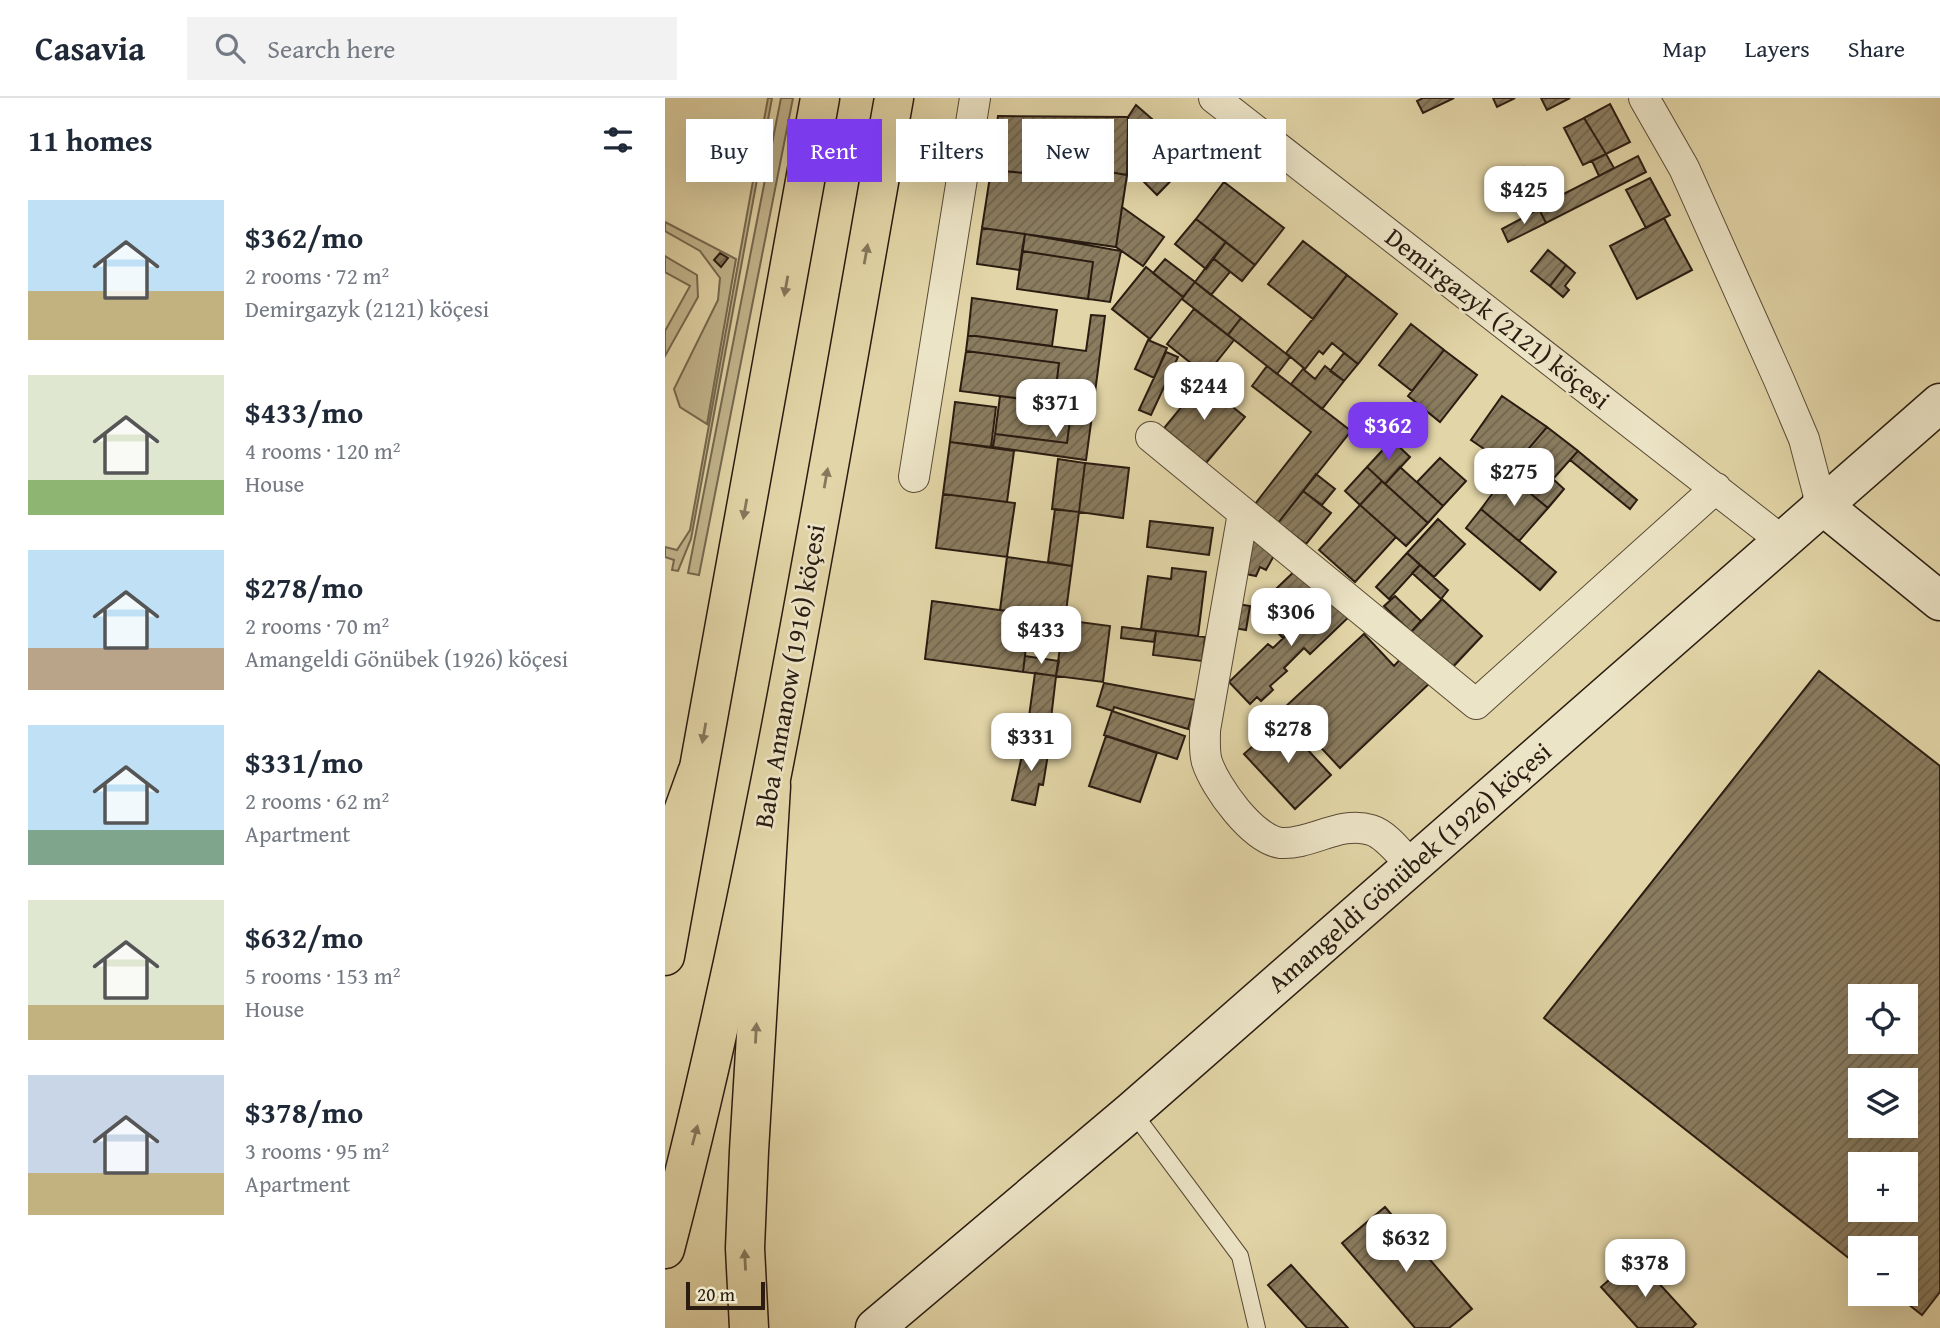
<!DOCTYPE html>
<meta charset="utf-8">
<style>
:root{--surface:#fff;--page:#f2f2f3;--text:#1f2937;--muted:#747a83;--line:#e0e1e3;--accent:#7c3aed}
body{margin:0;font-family:"Gentium Book Plus",serif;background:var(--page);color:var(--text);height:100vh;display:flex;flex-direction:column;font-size:26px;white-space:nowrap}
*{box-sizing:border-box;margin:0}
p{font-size:23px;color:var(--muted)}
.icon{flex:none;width:38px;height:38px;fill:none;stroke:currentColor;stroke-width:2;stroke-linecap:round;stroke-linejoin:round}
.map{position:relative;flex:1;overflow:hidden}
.drawer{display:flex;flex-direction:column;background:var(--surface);width:665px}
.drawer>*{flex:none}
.guide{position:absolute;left:21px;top:21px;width:665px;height:63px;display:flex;gap:14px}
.buttons{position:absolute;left:1183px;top:886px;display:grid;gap:14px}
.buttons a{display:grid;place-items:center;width:70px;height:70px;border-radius:0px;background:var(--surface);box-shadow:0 7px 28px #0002;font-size:35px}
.scale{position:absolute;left:21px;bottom:18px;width:79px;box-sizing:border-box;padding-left:7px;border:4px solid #2a1c11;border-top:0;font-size:19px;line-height:24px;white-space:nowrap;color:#2a1c11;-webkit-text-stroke:5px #ece4c6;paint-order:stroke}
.price{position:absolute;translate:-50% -60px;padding:0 16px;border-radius:14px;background:#fff;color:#222;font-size:23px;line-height:46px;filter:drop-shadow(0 2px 4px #0008)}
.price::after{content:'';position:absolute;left:50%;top:42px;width:21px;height:16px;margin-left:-10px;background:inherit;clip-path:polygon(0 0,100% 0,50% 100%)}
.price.current{background:var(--accent);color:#fff}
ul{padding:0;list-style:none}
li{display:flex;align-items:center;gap:21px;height:175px;padding:0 28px}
li span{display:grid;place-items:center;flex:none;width:196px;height:140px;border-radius:0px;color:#555}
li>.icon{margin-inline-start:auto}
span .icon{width:84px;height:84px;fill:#fffc;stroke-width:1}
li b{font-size:30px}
h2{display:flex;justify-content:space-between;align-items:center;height:84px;padding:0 28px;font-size:30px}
.tag{padding:0 24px;border-radius:0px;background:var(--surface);box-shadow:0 7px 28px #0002;font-size:24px;line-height:63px}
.tag.current{background:var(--accent);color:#fff}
header{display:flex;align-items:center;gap:42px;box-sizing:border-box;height:98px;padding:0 35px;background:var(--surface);border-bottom:2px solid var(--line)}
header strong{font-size:33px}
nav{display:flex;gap:38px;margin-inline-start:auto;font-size:24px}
.search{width:490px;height:63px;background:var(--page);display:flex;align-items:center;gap:18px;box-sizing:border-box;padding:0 24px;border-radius:0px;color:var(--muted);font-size:26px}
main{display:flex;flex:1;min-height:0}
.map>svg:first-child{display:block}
</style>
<header>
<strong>Casavia</strong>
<div class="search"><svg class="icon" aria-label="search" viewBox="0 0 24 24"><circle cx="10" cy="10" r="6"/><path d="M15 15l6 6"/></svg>Search here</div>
<nav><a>Map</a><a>Layers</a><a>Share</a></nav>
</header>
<main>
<section class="drawer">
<h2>11 homes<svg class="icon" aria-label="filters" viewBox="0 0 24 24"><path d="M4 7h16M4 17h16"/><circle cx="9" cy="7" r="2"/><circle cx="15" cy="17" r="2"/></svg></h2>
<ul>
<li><span style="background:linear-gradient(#bfe0f5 65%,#c2b280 0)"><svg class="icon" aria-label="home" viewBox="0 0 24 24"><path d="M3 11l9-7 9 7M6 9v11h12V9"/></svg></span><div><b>$362/mo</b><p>2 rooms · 72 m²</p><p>Demirgazyk (2121) köçesi</p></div></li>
<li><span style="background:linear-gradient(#dfe7d0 75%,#8fb573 0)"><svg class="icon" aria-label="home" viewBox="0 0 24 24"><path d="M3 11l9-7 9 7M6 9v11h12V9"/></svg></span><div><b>$433/mo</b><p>4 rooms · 120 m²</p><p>House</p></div></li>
<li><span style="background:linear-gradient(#bfe0f5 70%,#b9a48a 0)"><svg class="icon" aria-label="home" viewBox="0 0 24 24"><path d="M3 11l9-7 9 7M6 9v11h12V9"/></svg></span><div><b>$278/mo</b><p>2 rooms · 70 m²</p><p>Amangeldi Gönübek (1926) köçesi</p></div></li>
<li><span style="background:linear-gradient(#bfe0f5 75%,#7fa58c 0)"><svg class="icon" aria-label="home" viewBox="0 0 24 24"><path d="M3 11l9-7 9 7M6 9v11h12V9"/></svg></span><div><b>$331/mo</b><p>2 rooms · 62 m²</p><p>Apartment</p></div></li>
<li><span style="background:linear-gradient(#dfe7d0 75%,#c2b280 0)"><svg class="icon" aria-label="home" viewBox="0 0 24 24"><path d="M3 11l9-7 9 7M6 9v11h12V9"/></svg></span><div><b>$632/mo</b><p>5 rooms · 153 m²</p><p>House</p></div></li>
<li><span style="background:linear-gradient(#c9d6e8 70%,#c2b280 0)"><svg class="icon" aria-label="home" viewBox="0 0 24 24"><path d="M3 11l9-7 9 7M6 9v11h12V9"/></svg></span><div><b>$378/mo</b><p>3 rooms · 95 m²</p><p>Apartment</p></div></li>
</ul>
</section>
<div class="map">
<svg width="1275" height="1230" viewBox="0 0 1275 1230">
<defs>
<pattern id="building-hatch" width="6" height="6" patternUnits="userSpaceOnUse" patternTransform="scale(1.75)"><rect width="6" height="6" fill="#8a7c5f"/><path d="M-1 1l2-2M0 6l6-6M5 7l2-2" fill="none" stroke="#71654d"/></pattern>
</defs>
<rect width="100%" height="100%" fill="#e2d5a7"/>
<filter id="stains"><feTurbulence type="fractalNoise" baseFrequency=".00286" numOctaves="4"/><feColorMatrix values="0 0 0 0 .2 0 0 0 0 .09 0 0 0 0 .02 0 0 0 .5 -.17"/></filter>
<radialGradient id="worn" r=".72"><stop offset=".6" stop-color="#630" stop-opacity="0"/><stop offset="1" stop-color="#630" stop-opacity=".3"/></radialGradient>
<!-- grass -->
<path fill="#c3b68e" stroke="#766950" stroke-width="2" d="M103 0H107L26 441 13 473 7 472 9 462 0 459V449L12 452 25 432Z
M116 0H128L34 477 23 475Z
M0 124 71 161 42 326 15 309 9 291 53 202 55 180 35 153 0 133Z
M0 158 32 177 33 199 0 258V233L25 188 0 174Z"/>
<!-- building -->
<path fill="url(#building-hatch)" stroke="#2a1c11" stroke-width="2" fill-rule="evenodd" d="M758 0H789L758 15 752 3Z
M828 0H850L832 9Z
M876 0H905L882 12Z
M945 6 965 44 941 56 919 20Z
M471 7 494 27 466 56 475 65 464 81 463 19Z
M333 18 463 19 462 77 439 73 417 80 326 72Z
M919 20 941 56 918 67 899 30Z
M494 27 528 60 492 97 468 73 475 65 466 56Z
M941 56 949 70 934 78 927 63Z
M973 58 981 74 881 125 873 109Z
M858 69 864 80 849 88 845 79Z
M326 72 417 80 439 73 462 77 451 149 317 130Z
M985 80 1005 117 981 130 961 92Z
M559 84 619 130 590 167 531 121Z
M457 109 499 139 478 168 451 149Z
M874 111 881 125 843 144 837 131Z
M999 120 1027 172 972 201 945 148Z
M531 121 561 144 541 171 510 146Z
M317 130 360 136 355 172 312 166Z
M360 136 456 153 445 204 423 201 428 164 357 153Z
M638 143 682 177 648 221 603 186Z
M561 144 590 167 577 183 548 160Z
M883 152 901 167 885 188 866 173Z
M357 153 428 164 423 201 352 191Z
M55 155 63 160 56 169 49 162Z
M548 160 565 174 546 197 530 184Z
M500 161 530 184 518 199 488 175Z
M901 167 910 175 900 188 904 192 898 199 885 188Z
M481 169 518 199 485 241 447 211Z
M682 177 732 216 693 266 667 245 658 256 654 253 640 271 621 255Z
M530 184 576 220 563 237 517 201Z
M307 200 392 212 387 248 303 237Z
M529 211 569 242 541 277 502 246Z
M426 217 440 218 428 310 389 305 394 265 301 253 303 237 421 253Z
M576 220 625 259 612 276 563 237Z
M746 226 779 252 747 293 714 267Z
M483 242 502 250 489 280 470 271Z
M779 252 812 277 775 324 743 298Z
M301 253 394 265 389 305 295 293Z
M501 254 513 259 486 317 474 312Z
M679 255 693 266 679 283 665 273Z
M602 268 686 333 613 425 590 406 646 334 587 288Z
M660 268 679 283 657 311 626 286 638 271 650 281Z
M537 284 580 319 541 365 499 330Z
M335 298 407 307 402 345 330 336Z
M837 298 882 329 847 370 806 342Z
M290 304 331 309 326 349 285 344Z
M407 307 428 310 421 362 328 349 330 336 402 345Z
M882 329 913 353 888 381 899 391 883 410 842 376Z
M727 342 745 359 720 386 702 369Z
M285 344 349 353 342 404 278 396Z
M913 353 972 402 965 411 905 362Z
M775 360 801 383 778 408 752 384Z
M393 361 420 365 414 414 387 411Z
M420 365 464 370 458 420 414 414Z
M702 369 717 383 695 407 680 393Z
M735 369 778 408 763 425 720 386Z
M651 376 670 391 657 407 638 393Z
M842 376 883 410 854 443 816 411Z
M717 383 763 425 741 448 695 407Z
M638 393 666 415 641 446 613 425Z
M278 396 350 405 342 459 271 450Z
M695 407 731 439 690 484 654 452Z
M390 411 414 414 407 468 383 464Z
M816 411 891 474 875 492 801 430Z
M773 421 800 446 769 479 742 455Z
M485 423 548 430 544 457 482 449Z
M581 439 611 454 601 472 595 469 591 478 576 475Z
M742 455 755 467 724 501 711 489Z
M342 459 407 468 400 521 335 512Z
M755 467 783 492 776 501 747 475Z
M635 468 663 497 618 540 590 511Z
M507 470 541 474 533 538 476 531 483 478 506 481Z
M669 492 689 514 645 556 639 550 619 570 622 573 605 588 608 592 596 603 592 599 585 606 564 584 603 546 608 550Z
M730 498 756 523 746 534 719 508Z
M777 501 817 538 786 571 746 534Z
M267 503 365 516 358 574 260 561Z
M573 506 585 508 581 532 569 530Z
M399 522 445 528 438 584 391 578Z
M457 529 491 533 489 544 456 540Z
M491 533 540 539 537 563 488 557Z
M699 536 729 568 740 556 768 582 675 670 619 610Z
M360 558 394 563 391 578 358 574Z
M1154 573 1275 668V1194L1257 1217 1229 1195H1241V1150H1195V1169L879 920ZM1195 898H1241V943H1195ZM1195 982H1241V1027H1195ZM1195 1066H1241V1111H1195Z
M370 575 391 578 385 629 363 626Z
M439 585 531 602 523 631 449 609 448 613 432 608Z
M447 613 520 638 512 661 439 637Z
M616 623 666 677 630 711 579 656Z
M441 638 492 655 475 704 424 688Z
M360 644 384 650 378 687 374 686 370 707 347 702Z
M720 1109 807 1211 784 1230H750L677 1145Z
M970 1159 1031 1226 1027 1230H973L936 1189Z
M626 1167 683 1230H642L603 1187Z"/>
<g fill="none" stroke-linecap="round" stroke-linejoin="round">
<!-- lane casing -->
<g stroke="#584a36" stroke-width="18">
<path id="lane" d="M467 1013 575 1158 592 1230"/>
</g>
<!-- street casing -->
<g stroke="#584a36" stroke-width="32">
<path id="street" d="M549 0 1116 442
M979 0 1019 70 1114 282 1139 341 1156 406
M486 339 811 606 1051 390
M249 379 310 0
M578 415 540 632C540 643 539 655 542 664 550 689 588 742 616 745 646 747 675 722 706 732 722 737 735 756 746 767"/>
</g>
<!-- secondary casing -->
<g stroke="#2a1c11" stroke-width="41">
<path id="secondary" d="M1156 406 1275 503
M210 1230 467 1013 1275 305"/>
</g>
<!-- primary casing -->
<g stroke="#2a1c11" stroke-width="41">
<path id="primary" d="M0 858 155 0
M0 1151C99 772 160 385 229 0"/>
</g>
<!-- highway casing -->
<g stroke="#2a1c11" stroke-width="41">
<path id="highway" d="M0 764 32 675
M84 1230 80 1150 84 1053 106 688"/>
</g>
<!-- lane -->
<use href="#lane" stroke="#ece4c6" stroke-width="16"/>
<!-- street -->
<use href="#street" stroke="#ece4c6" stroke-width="30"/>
<!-- secondary -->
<use href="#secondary" stroke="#ece4c6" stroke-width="38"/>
<!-- primary -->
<use href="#primary" stroke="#e2d5a7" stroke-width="38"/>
<!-- highway -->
<use href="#highway" stroke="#e2d5a7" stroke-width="38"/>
</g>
<!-- one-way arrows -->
<defs><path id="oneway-solid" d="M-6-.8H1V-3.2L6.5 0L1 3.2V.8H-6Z" transform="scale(1.75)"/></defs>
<g fill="#86785c">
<use href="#oneway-solid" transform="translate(201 156) rotate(-80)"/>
<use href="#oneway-solid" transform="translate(121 188) rotate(100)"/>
<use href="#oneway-solid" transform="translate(161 380) rotate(-80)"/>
<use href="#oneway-solid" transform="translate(80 411) rotate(100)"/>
<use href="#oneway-solid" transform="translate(39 635) rotate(100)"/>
<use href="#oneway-solid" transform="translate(91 935) rotate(-87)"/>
<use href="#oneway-solid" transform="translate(30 1037) rotate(-75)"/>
<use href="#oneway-solid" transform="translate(80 1162) rotate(-93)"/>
</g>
<g text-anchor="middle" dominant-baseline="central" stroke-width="5" stroke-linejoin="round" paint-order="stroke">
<!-- street labels -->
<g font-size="26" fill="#2a1c11" stroke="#ece4c6">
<text transform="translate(833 220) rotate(38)">Demirgazyk (2121) köçesi</text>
<text transform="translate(124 578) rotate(-80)">Baba Annanow (1916) köçesi</text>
<text transform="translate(744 769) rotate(-41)">Amangeldi Gönübek (1926) köçesi</text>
</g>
</g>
<rect width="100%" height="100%" filter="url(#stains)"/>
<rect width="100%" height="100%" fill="url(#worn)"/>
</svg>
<div class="buttons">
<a><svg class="icon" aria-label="locate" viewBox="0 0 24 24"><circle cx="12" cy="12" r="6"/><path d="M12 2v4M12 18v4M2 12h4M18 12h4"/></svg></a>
<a><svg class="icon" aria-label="layers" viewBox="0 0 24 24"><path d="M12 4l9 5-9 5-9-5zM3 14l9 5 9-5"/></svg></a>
<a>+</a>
<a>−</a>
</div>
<div class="scale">20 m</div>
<b class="price" style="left:859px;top:128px">$425</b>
<b class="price" style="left:539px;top:324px">$244</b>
<b class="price" style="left:391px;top:341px">$371</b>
<b class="price current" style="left:723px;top:364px">$362</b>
<b class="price" style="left:849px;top:410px">$275</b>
<b class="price" style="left:626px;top:550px">$306</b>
<b class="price" style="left:376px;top:568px">$433</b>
<b class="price" style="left:623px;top:667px">$278</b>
<b class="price" style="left:366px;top:675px">$331</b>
<b class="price" style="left:741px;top:1176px">$632</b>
<b class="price" style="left:980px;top:1201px">$378</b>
<div class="guide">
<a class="tag">Buy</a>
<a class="tag current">Rent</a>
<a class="tag">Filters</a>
<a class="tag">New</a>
<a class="tag">Apartment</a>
</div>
</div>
</main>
